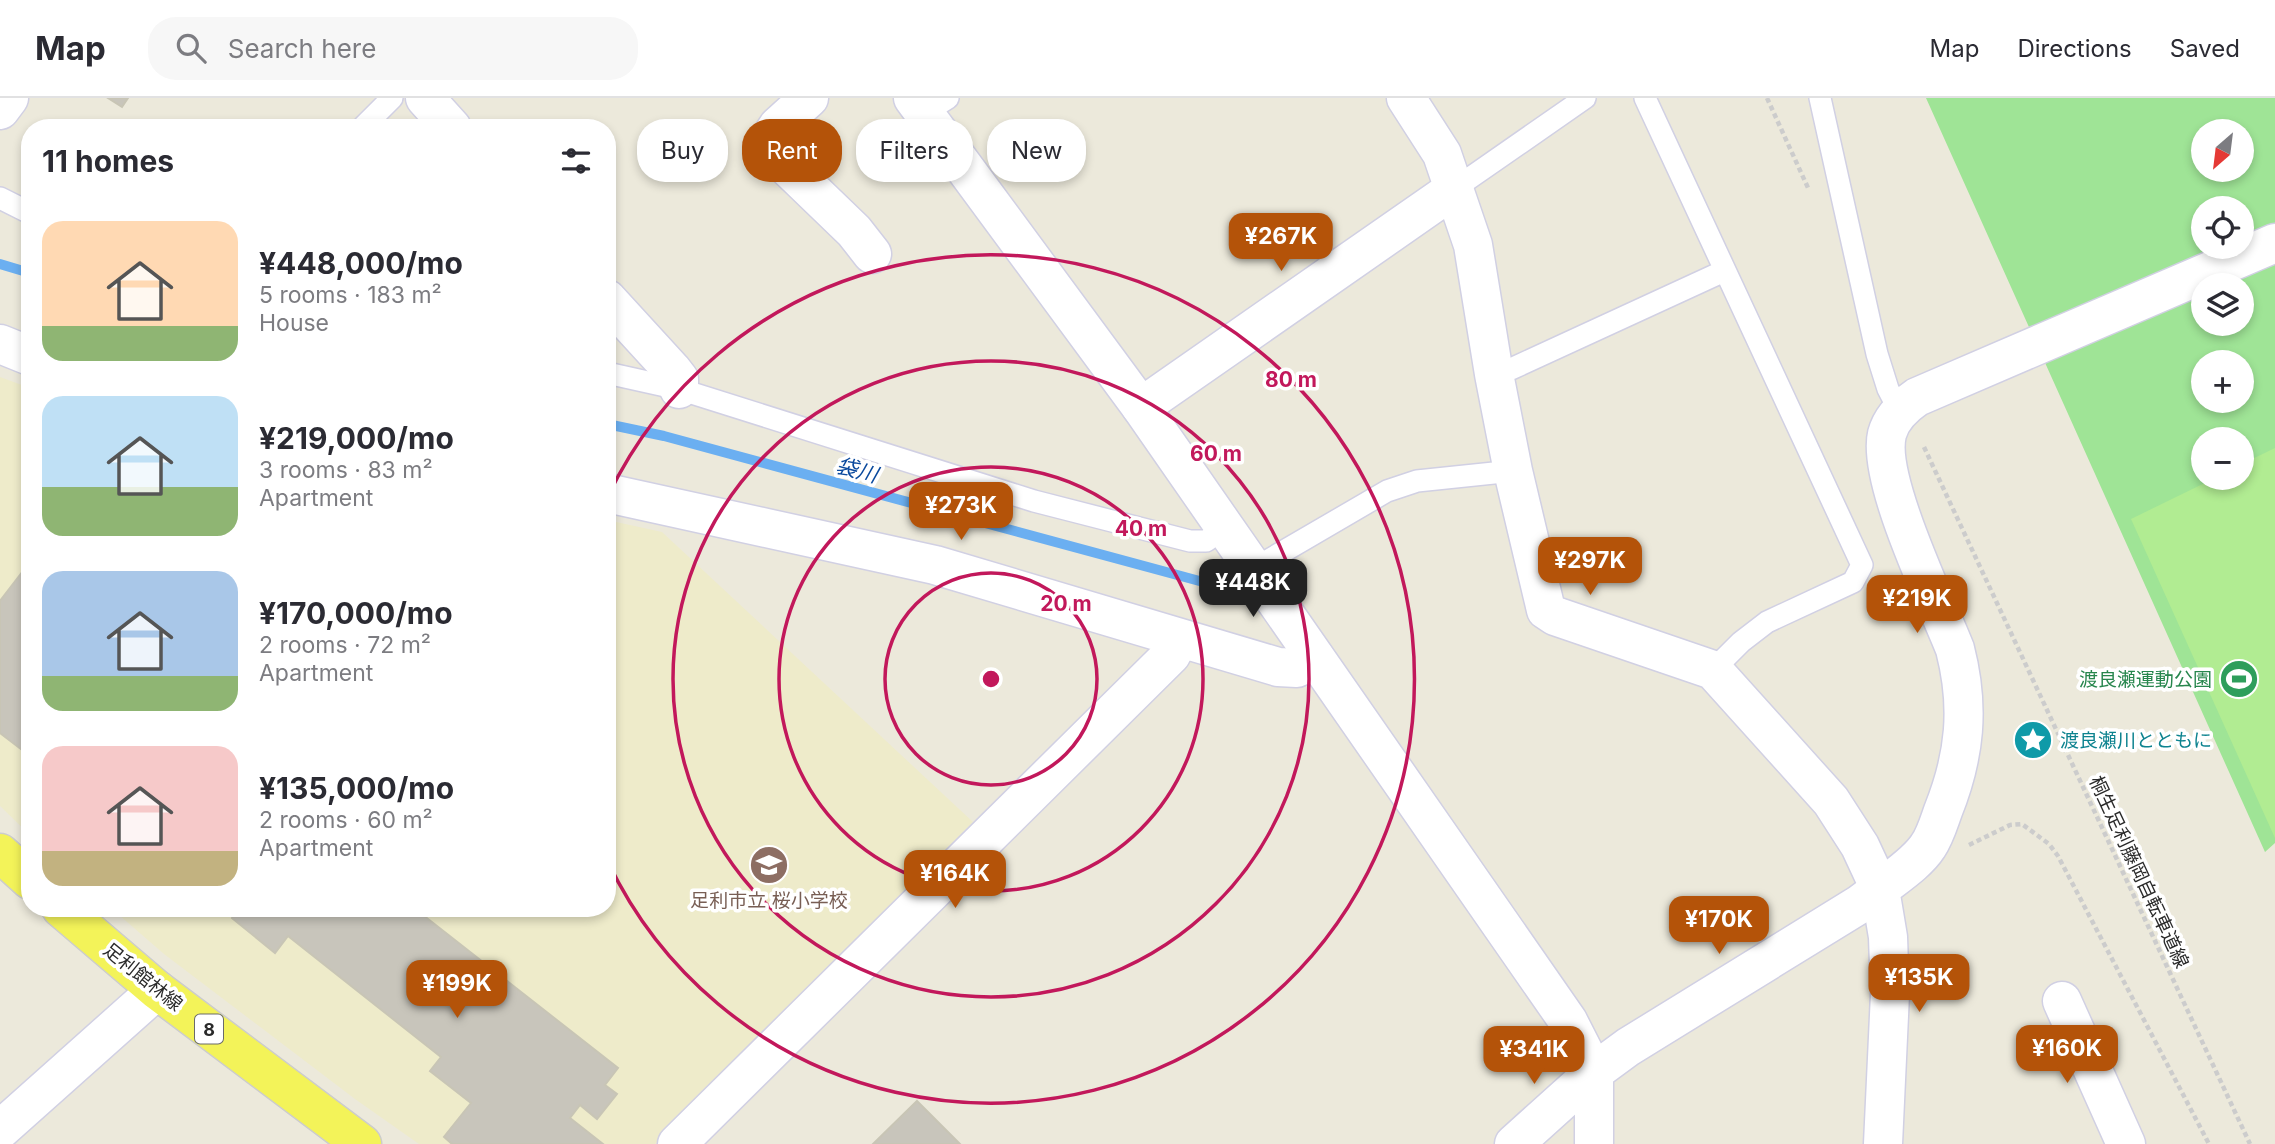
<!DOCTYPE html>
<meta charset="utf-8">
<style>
:root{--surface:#fff;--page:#f7f7f7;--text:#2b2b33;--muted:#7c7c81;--line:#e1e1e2;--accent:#b45309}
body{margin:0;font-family:Inter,"Noto Sans JP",sans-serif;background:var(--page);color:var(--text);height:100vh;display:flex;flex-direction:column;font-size:26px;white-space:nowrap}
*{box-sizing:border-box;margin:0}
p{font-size:23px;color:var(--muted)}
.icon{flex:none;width:38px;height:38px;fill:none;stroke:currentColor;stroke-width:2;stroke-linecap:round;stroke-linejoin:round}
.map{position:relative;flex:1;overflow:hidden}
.side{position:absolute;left:21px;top:21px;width:595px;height:798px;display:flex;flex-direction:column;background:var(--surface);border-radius:28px;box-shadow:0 4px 10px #0003}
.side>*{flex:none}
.guide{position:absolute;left:637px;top:21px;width:665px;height:63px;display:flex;gap:14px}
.needle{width:46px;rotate:208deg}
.tools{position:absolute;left:2191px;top:21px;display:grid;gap:14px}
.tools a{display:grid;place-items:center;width:63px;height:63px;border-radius:50%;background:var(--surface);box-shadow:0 4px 10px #0003;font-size:35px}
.price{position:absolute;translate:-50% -60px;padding:0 16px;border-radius:14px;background:var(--accent);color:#fff;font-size:23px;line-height:46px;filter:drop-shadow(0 2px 4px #0008)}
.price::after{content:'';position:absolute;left:50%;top:42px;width:21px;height:16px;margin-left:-10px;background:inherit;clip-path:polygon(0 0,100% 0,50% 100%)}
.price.selected{background:#222;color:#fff}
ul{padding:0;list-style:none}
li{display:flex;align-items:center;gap:21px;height:175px;padding:0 21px}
li span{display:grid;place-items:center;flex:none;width:196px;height:140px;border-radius:21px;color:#555}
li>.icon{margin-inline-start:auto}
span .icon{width:84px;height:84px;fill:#fffc;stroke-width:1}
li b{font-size:30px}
h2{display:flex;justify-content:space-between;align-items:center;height:84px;padding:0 21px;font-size:30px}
.pill{padding:0 24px;border-radius:28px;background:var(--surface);box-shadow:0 4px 10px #0003;font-size:24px;line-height:63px}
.pill.selected{background:var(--accent);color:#fff}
header{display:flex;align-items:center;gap:42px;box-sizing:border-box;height:98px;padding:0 35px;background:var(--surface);border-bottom:2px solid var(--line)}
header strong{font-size:33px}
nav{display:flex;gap:38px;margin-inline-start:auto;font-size:24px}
.search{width:490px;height:63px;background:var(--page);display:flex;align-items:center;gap:18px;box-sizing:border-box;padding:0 24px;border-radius:28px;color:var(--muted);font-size:26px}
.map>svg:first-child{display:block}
</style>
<header>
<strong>Map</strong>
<div class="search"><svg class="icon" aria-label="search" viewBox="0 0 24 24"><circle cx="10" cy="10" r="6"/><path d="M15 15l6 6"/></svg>Search here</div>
<nav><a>Map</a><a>Directions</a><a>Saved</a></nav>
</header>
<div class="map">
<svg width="2275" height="1046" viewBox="0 0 2275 1046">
<rect width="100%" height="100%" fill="#ece9db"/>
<!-- education -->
<path fill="#eeebca" d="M0 279 30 290V737L0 708Z
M607 422 662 434 973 724 655 1046H419L355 1001 164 856 111 810H607Z"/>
<!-- green -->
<path fill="#9fe496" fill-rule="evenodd" d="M1926 0H2275V745L2265 754ZM2203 33H2242V72H2203ZM2203 110H2242V149H2203ZM2203 187H2242V226H2203ZM2203 264H2242V303H2203ZM2203 341H2242V380H2203Z"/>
<!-- pitch -->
<path fill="#b1ec92" d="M2275 350V740L2131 421 2215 380H2242V366Z"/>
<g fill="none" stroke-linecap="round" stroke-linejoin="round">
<!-- stream -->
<path stroke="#6baff1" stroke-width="10" d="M0 166 30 175
M607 326 664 338 1218 488"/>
</g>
<!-- building -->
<path fill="#c8c5bb" stroke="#c8c5b5" stroke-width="2" d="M108 0H128L122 9Z
M30 464V658L0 635V503Z
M239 810H414L618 970 605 987 617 996 597 1021 580 1007 570 1020 603 1046H452L444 1039 471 1005 430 973 441 959 288 838 275 855 232 820Z
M917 1003 960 1046H873Z"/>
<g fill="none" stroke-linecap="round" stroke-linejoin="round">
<!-- lane casing -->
<g stroke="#d1d0e3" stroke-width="24">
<path id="lane" d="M1645 0 1862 467 1853 484 1767 524 1741 544 1713 572
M1820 0 1877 256 1888 291 1900 314
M924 15 948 0
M362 30 392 0
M1454 91 1585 0
M0 100 30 115
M607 275 679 291 1034 403 1190 443H1206L1225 430
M1494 276 1511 271 1724 173
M1255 470 1387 393 1417 383 1513 373"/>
</g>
<!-- street casing -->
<g stroke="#d1d0e3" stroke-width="41">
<path id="street" d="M425 0 452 30
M809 0 778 28 770 40V52L854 133 872 156
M1406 0 1442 56 1473 147 1494 276 1513 373 1546 512 1555 518 1713 572 1831 703 1860 748 1880 791 1888 839 1890 896 1883 1046
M607 201 672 272 679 281V291
M0 246 30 258
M1141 309 1454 91
M607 395 935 467 1278 569 1297 570 1315 560
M1880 791C1896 778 1917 765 1928 748 1935 738 1939 724 1943 713 1965 658 1970 609 1955 551 1937 505 1876 381 1887 336 1891 321 1904 308 1917 299L2275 145
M2062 903 2126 1046
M0 1032 157 892
M677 1046 1171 557 1180 540"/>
</g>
<!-- secondary casing -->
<g stroke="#d1d0e3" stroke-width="41">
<path id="secondary" d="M913 0 1141 309 1568 923 1594 974V1046
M0 12 9 0
M1514 1046 1594 974 1628 949 1860 806 1880 791"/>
</g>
<!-- primary casing -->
<g stroke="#ccc" stroke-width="41">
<path id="primary" d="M0 755 30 782
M61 810 157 892 362 1046"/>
</g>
<!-- path -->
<path stroke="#ccc" stroke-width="4.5" stroke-dasharray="5 3.5" stroke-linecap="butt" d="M1767 0 1809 92
M1924 349 2250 1046
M1969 747 2010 727 2022 726 2049 746 2058 758 2209 1046"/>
<!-- lane -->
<use href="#lane" stroke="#fff" stroke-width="21"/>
<!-- street -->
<use href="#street" stroke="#fff" stroke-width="38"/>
<!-- secondary -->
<use href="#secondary" stroke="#fff" stroke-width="38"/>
<!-- primary -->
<use href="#primary" stroke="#f3f359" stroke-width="38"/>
</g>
<!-- distance rings -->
<g fill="none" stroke="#c2185b" stroke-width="3.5">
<circle cx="991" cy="581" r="106"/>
<circle cx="991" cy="581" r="212"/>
<circle cx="991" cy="581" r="318"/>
<path d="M608 398A424 424 0 1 1 608 764"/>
</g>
<!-- icons -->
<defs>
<g id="stadium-disc" transform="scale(2.0125)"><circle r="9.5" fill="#2e9e5b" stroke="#fff"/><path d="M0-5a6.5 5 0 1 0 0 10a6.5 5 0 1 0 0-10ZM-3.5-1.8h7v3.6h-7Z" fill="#fff"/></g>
<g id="sight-disc" transform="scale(2.0125)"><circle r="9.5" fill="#0f9aa8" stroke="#fff"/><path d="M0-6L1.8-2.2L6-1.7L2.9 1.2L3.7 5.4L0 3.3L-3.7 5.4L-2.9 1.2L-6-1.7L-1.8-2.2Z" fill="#fff"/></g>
<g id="school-disc" transform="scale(2.0125)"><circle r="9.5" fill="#8d6e63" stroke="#fff"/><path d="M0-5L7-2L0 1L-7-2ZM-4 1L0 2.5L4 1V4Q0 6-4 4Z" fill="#fff"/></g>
</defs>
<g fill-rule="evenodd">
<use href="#stadium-disc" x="2239" y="581"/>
<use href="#sight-disc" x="2033" y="642"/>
<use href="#school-disc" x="769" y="767"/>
</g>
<g text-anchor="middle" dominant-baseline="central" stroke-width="7" stroke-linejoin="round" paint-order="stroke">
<!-- shield labels -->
<rect fill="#fff" stroke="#6a6a6a" stroke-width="2" x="195" y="916.5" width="28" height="29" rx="5"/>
<g font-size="18" font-weight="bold" fill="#2a2a2a">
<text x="209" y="931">8</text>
</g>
<!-- leisure labels -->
<g font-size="19" fill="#27864d" stroke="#fff" text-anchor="end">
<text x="2212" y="581">渡良瀬運動公園</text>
</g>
<!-- culture labels -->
<g font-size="19" fill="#0d838f" stroke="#fff" text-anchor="start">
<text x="2060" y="642">渡良瀬川とともに</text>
</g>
<!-- street labels -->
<g font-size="19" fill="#2a2a2a" stroke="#fff">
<text transform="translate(2139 774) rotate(65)">桐生足利藤岡自転車道線</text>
<text transform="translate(143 879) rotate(39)">足利館林線</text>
</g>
<!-- education labels -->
<g font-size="19" fill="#785e54" stroke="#fff">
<text x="769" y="802">足利市立 桜小学校</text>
</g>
<!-- water labels -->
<g font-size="21" font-style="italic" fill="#0a499d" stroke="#fff">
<text transform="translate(857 372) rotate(15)">袋川</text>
</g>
</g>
<circle cx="991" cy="581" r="10" fill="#c2185b" stroke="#fff" stroke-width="3.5"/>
<g font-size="21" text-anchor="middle" font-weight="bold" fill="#c2185b" stroke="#fff" stroke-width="7" stroke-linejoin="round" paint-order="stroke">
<text x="1291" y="289">80 m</text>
<text x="1216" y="363">60 m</text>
<text x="1141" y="438">40 m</text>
<text x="1066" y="513">20 m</text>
</g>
</svg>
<div class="tools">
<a><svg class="needle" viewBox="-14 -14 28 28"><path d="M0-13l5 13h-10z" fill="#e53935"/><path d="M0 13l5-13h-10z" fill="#7c7c81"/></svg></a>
<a><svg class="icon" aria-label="locate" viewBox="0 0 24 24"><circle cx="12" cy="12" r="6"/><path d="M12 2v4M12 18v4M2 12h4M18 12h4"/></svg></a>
<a><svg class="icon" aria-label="layers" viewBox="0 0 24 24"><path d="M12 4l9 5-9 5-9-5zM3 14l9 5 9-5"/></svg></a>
<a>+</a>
<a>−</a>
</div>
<b class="price" style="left:1281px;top:175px">¥267K</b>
<b class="price" style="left:961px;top:444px">¥273K</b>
<b class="price" style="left:1590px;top:499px">¥297K</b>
<b class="price selected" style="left:1253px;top:521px">¥448K</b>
<b class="price" style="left:1917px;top:537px">¥219K</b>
<b class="price" style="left:955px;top:812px">¥164K</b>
<b class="price" style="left:1719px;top:858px">¥170K</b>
<b class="price" style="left:1919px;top:916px">¥135K</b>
<b class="price" style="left:457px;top:922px">¥199K</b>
<b class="price" style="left:2067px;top:987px">¥160K</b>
<b class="price" style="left:1534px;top:988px">¥341K</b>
<div class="guide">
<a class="pill">Buy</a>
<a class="pill selected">Rent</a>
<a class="pill">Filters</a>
<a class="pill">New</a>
</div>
<section class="side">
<h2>11 homes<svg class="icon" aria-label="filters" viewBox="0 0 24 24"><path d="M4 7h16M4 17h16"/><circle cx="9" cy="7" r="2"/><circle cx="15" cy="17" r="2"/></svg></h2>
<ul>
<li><span style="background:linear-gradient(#ffd9b3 75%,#8fb573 0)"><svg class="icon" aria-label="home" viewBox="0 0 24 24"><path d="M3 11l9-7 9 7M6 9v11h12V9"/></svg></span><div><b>¥448,000/mo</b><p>5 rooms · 183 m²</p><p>House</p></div></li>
<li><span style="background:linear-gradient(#bfe0f5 65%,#8fb573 0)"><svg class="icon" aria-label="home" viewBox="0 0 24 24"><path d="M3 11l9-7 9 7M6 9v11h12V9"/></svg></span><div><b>¥219,000/mo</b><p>3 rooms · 83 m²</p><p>Apartment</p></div></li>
<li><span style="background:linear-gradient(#a9c7e8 75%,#8fb573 0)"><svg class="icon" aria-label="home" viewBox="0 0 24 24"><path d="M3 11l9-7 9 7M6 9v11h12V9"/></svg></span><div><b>¥170,000/mo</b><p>2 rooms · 72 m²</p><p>Apartment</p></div></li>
<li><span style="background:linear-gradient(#f6c9c9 75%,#c2b280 0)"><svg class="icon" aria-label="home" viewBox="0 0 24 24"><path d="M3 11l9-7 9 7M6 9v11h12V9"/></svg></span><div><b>¥135,000/mo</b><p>2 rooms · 60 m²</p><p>Apartment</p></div></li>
</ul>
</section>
</div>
